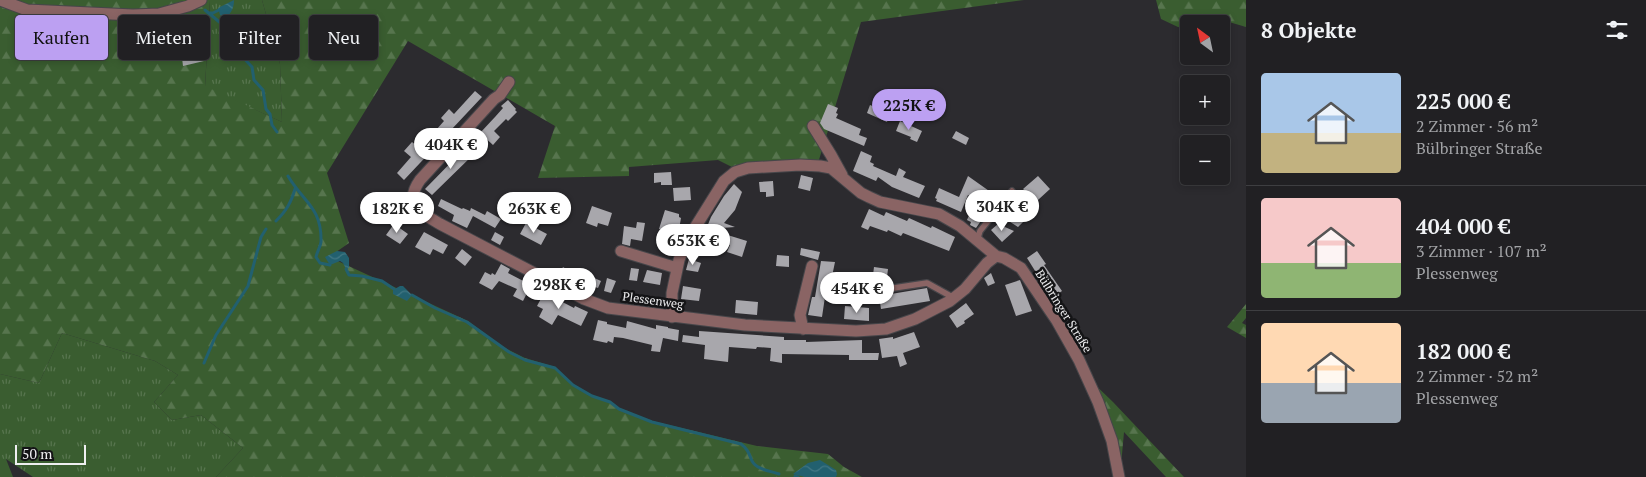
<!DOCTYPE html>
<html lang="de">
<meta charset="utf-8">
<style>
:root{--surface:#212023;--page:#2d2d30;--text:#f1f3f6;--muted:#a2a3a6;--line:#3e3e41;--accent:#bca0f2}
body{margin:0;font-family:"PT Serif",serif;background:var(--page);color:var(--text);height:100vh;display:flex;flex-direction:column;font-size:19px;white-space:nowrap}
*{box-sizing:border-box;margin:0}
p{font-size:16px;color:var(--muted)}
.icon{flex:none;width:28px;height:28px;fill:none;stroke:currentColor;stroke-width:2;stroke-linecap:round;stroke-linejoin:round}
.map{position:relative;flex:1;overflow:hidden}
.panel{display:flex;flex-direction:column;background:var(--surface);width:400px}
.panel>*{flex:none}
.top-card{position:absolute;left:15px;top:15px;width:475px;height:45px;display:flex;gap:10px}
.needle{width:32px;rotate:327deg}
.fabs{position:absolute;left:1180px;top:15px;display:grid;gap:10px}
.fabs a{display:grid;place-items:center;width:50px;height:50px;border-radius:5px;background:var(--surface);box-shadow:0 2px 8px #0003,0 0 0 1px var(--line);font-size:25px}
.scale{position:absolute;left:15px;bottom:12px;width:71px;box-sizing:border-box;padding-left:5px;border:2px solid #efeff1;border-top:0;font-size:14px;line-height:18px;white-space:nowrap;color:#efeff1;-webkit-text-stroke:4px #141416;paint-order:stroke}
.price{position:absolute;translate:-50% -42px;padding:0 11px;border-radius:18px;background:#fff;color:#222;font-size:16px;line-height:32px;filter:drop-shadow(0 1px 2px #0008)}
.price::after{content:'';position:absolute;left:50%;top:30px;width:15px;height:11px;margin-left:-8px;background:inherit;clip-path:polygon(0 0,100% 0,50% 100%)}
.price.current{background:var(--accent);color:#111}
ul{padding:0;list-style:none}
li{display:flex;align-items:center;gap:15px;height:125px;padding:0 15px}
li+li{border-top:1px solid var(--line)}
li span{display:grid;place-items:center;flex:none;width:140px;height:100px;border-radius:5px;color:#555}
li>.icon{margin-inline-start:auto}
span .icon{width:60px;height:60px;fill:#fffc;stroke-width:1}
li b{font-size:21px}
h2{display:flex;justify-content:space-between;align-items:center;height:60px;padding:0 15px;font-size:21px}
.chip{padding:0 18px;border-radius:5px;background:var(--surface);box-shadow:0 2px 8px #0003,0 0 0 1px var(--line);font-size:18px;line-height:45px}
.chip.current{background:var(--accent);color:#111}
main{display:flex;flex:1;min-height:0}
.map>svg:first-child{display:block}
</style>
<main>
<div class="map">
<svg width="1246" height="477" viewBox="0 0 1246 477">
<defs>
<pattern id="grass-tufts" width="24" height="20" patternUnits="userSpaceOnUse" patternTransform="scale(1.25)"><rect width="24" height="20" fill="#3a5d30"/><path d="M3 7l-1-3M5 7V3M7 7l1-3M15 17l-1-3M17 17v-4M19 17l1-3" fill="none" stroke="#57754e"/></pattern>
<pattern id="forest-firs" width="22" height="20" patternUnits="userSpaceOnUse" patternTransform="scale(1.25)"><rect width="22" height="20" fill="#3a5d30"/><path d="M5 1l3.5 6h-7zM16 11l3.5 6h-7z" fill="#57754e"/></pattern>
<pattern id="water-waves" width="16" height="10" patternUnits="userSpaceOnUse" patternTransform="scale(1.25)"><rect width="16" height="10" fill="#22606f"/><path d="M0 5q4-4 8 0t8 0" fill="none" stroke="#427784"/></pattern>
</defs>
<rect width="100%" height="100%" fill="#2c2b2f"/>
<!-- grass -->
<path fill="url(#grass-tufts)" d="M210 0H262L280 64 282 122 205 87Z
M62 333 155 361 178 375 154 402 172 420 201 415 243 448 216 477H33L6 459 13 477H0V374L39 383Z"/>
<!-- forest -->
<path fill="url(#forest-firs)" d="M0 0H210L205 86 282 122 280 64 262 0H1024L861 22 818 163 734 168 718 160 629 167V176L538 178 555 126 408 41 327 173 349 243 329 257 468 321 501 346 525 358 555 367 573 384 593 396 610 402 619 408 652 421 757 446 828 454 844 467 862 477H216L243 448 201 415 172 420 154 402 178 375 155 361 62 333 39 383 0 374Z
M1156 0H1246V27L1229 22 1226 25 1221 27V24H1189V29L1178 27 1161 19Z
M1246 304V318L1242 323 1246 325V338L1227 327Z
M1086 376 1113 402 1184 477H1166L1124 432 1120 477Z"/>
<!-- water -->
<path fill="url(#water-waves)" d="M234 0C234 7 232 12 226 18L220 15 218 8Z
M337 251 345 252 349 258V268L346 269 343 263 340 261 330 265 325 257Z
M400 286H403L412 295 407 301 393 294V290Z
M820 460 836 470 837 474 836 477H805L793 474 808 463Z"/>
<g fill="none" stroke-linecap="round" stroke-linejoin="round">
<!-- stream -->
<path stroke="#22606f" stroke-width="3" d="M205 10 229 30 234 45H239V53L252 67 254 80 263 90 266 109 270 114 272 125 277 132
M208 13H213L219 10
M288 176C303 202 322 207 321 242 320 248 317 252 316 257L320 263 330 265
M276 221C286 211 291 203 295 189
M346 269 349 275 362 276 382 281 394 289
M412 295 435 308 467 322 509 352 525 360 555 368 573 385 592 396 610 402 619 409 652 422 741 444C748 449 749 454 752 461 757 470 771 471 779 474
M204 363 216 335 248 286 261 237 266 229
M795 476 798 477"/>
</g>
<!-- building -->
<path fill="#a8a7ac" d="M190 49 191 54 203 52 205 57 204 61 183 66 181 50Z
M475 91 482 97 404 180 397 173 411 157 404 151 412 142 418 147 428 136 429 138 444 121 441 118 449 109 454 114Z
M508 100 516 109 515 110 517 112 508 121 506 119 494 131 500 137 493 145 480 133 495 117 503 108 501 106Z
M828 104 838 108 836 113 838 114 836 118 861 129 859 135 867 138 864 146 824 129 820 123Z
M870 105 890 113 887 122 867 113Z
M900 121 922 131 917 142 910 139 911 137 896 131Z
M956 131 969 138 966 145 952 138Z
M468 145 476 152 432 195 425 189Z
M861 151 872 156 870 162 874 164 873 166 896 176 899 168 906 172 903 177 925 186 919 198 892 187 878 177 876 181 853 171Z
M671 172 672 185H661V182L654 183V173Z
M801 175 813 178 810 191 798 188Z
M968 176 992 193 987 202 983 200 980 203 968 195 961 212 936 201 937 199 935 198 939 188 959 197Z
M1038 176 1050 189 1027 210 1031 214 1018 227 1004 218 1029 195 1023 189Z
M773 181 774 196 766 197V192H760L759 182Z
M734 184 742 192 735 210 724 223 735 227 708 229 747 241 742 257 727 252 730 245 703 237 711 217 724 196Z
M690 187 691 200 674 201 673 188Z
M441 199 462 209 463 208 470 211 471 208 485 215 487 211 501 219 495 228 473 216 467 228 452 221 454 215 438 206Z
M390 200 394 213 384 216 383 212 374 211 375 206 383 201Z
M592 206 612 213 608 226 598 223 597 227 586 223Z
M869 209 884 216 886 212 907 221 909 218 931 228 932 226 955 237 949 251 903 233 901 236 888 230 887 232 870 226 868 230 861 227Z
M665 210 679 214V217L681 218 678 235 659 229Z
M970 213 983 218 976 228 970 225 971 222 967 220Z
M637 222 645 223 642 241 631 239 630 246 622 244 624 226 636 228Z
M526 223 547 234 541 245 520 234Z
M394 224 408 234 400 244 386 235Z
M998 224 1014 231 1002 242 991 230Z
M424 232 448 245 443 254 433 249 430 255 415 247Z
M495 232 504 237 500 245 491 240Z
M801 248 820 252 818 260 800 255Z
M462 249 472 257 465 266 455 258Z
M1037 251 1046 264 1044 265 1062 291 1052 298 1027 258Z
M777 255 789 256V267L776 266Z
M689 259 701 263 698 272 686 270Z
M821 261 835 262 829 291 826 290 822 317 808 315 812 297H815Z
M501 264 510 269 508 273 531 285 523 301 513 296 517 289 499 281 492 290 479 283 485 272 491 275 492 273 495 275Z
M563 267 581 278 583 273 601 281 598 288 592 286 591 289 567 278 565 280 558 276Z
M874 267 888 269 887 277 880 273 873 275Z
M631 268 639 269 637 281 629 280Z
M647 270 662 273 660 285 643 282Z
M991 273 995 283 988 286 984 278Z
M873 276 875 289H867L865 277Z
M607 278 616 281 611 293 604 291Z
M1020 280 1032 311 1016 316 1005 285Z
M541 285 550 290 547 294 574 308 575 306 588 312 581 326 558 315 552 325 539 317 543 309 537 306 544 293 539 290Z
M683 286 701 289 699 301 681 299Z
M927 288 930 301 881 309 879 296Z
M736 300 758 302 757 315 735 313Z
M966 303 974 314 964 321 965 323 957 328 949 316Z
M845 306 869 308V321L844 319Z
M598 320 607 322V324L626 328 627 321 656 329V325L668 327V328L679 330 678 341 663 338 660 352 651 351 652 345 623 338 614 337 613 343 608 341 607 343 593 340Z
M699 331 784 337V340H806V342L862 340V353H879L878 360H849V355L782 354V363L770 361 771 348 757 347 756 349 729 347 728 362 704 359 705 345 682 342 683 335 699 337Z
M914 332 920 347 903 353 907 364 900 367 897 356 882 358 879 339 893 337V339Z"/>
<g fill="none" stroke-linecap="round" stroke-linejoin="round">
<!-- service casing -->
<g stroke="#47464a" stroke-width="8">
<path id="service" d="M977 241 980 231 1012 191
M879 278 882 285 887 289 927 283 954 298"/>
</g>
<!-- minor casing -->
<g stroke="#47464a" stroke-width="13">
<path id="minor" d="M0 0 27 10 133 15 159 14 188 6 201 0
M509 82 500 95 494 99 420 180C403 204 420 212 440 224L584 299 608 308 745 325 856 331 886 329 915 319 950 301 965 289 987 263 996 256
M813 126 831 155 842 175
M621 251 677 268
M672 317V293L679 260 686 242 724 181 735 172 748 168 800 165 820 166 831 168 861 193 869 197 880 202 939 214 960 226 996 256 1004 258 1021 268 1057 321 1079 360 1098 402 1112 441 1119 477
M803 329 800 315 812 266"/>
</g>
<!-- service -->
<use href="#service" stroke="#8a6464" stroke-width="5.5"/>
<!-- minor -->
<use href="#minor" stroke="#8a6464" stroke-width="11"/>
</g>
<g text-anchor="middle" dominant-baseline="central" stroke-width="5" stroke-linejoin="round" paint-order="stroke">
<!-- street labels -->
<g font-size="12" fill="#efeff1" stroke="#141416">
<text transform="translate(653 300) rotate(8)">Plessenweg</text>
<text transform="translate(1064 311) rotate(58)">Bülbringer Straße</text>
</g>
</g>
</svg>
<div class="fabs">
<a><svg class="needle" viewBox="-14 -14 28 28"><path d="M0-13l5 13h-10z" fill="#e53935"/><path d="M0 13l5-13h-10z" fill="#a2a3a6"/></svg></a>
<a>+</a>
<a>−</a>
</div>
<div class="scale">50 m</div>
<b class="price current" style="left:909px;top:131px">225K €</b>
<b class="price" style="left:451px;top:170px">404K €</b>
<b class="price" style="left:1002px;top:232px">304K €</b>
<b class="price" style="left:397px;top:234px">182K €</b>
<b class="price" style="left:534px;top:234px">263K €</b>
<b class="price" style="left:693px;top:266px">653K €</b>
<b class="price" style="left:559px;top:310px">298K €</b>
<b class="price" style="left:857px;top:314px">454K €</b>
<div class="top-card">
<a class="chip current">Kaufen</a>
<a class="chip">Mieten</a>
<a class="chip">Filter</a>
<a class="chip">Neu</a>
</div>
</div>
<section class="panel">
<h2>8 Objekte<svg class="icon" aria-label="filters" viewBox="0 0 24 24"><path d="M4 7h16M4 17h16"/><circle cx="9" cy="7" r="2"/><circle cx="15" cy="17" r="2"/></svg></h2>
<ul>
<li><span style="background:linear-gradient(#a9c7e8 60%,#c2b280 0)"><svg class="icon" aria-label="home" viewBox="0 0 24 24"><path d="M3 11l9-7 9 7M6 9v11h12V9"/></svg></span><div><b>225 000 €</b><p>2 Zimmer · 56 m²</p><p>Bülbringer Straße</p></div></li>
<li><span style="background:linear-gradient(#f6c9c9 65%,#8fb573 0)"><svg class="icon" aria-label="home" viewBox="0 0 24 24"><path d="M3 11l9-7 9 7M6 9v11h12V9"/></svg></span><div><b>404 000 €</b><p>3 Zimmer · 107 m²</p><p>Plessenweg</p></div></li>
<li><span style="background:linear-gradient(#ffd9b3 60%,#9aa5b1 0)"><svg class="icon" aria-label="home" viewBox="0 0 24 24"><path d="M3 11l9-7 9 7M6 9v11h12V9"/></svg></span><div><b>182 000 €</b><p>2 Zimmer · 52 m²</p><p>Plessenweg</p></div></li>
</ul>
</section>
</main>
